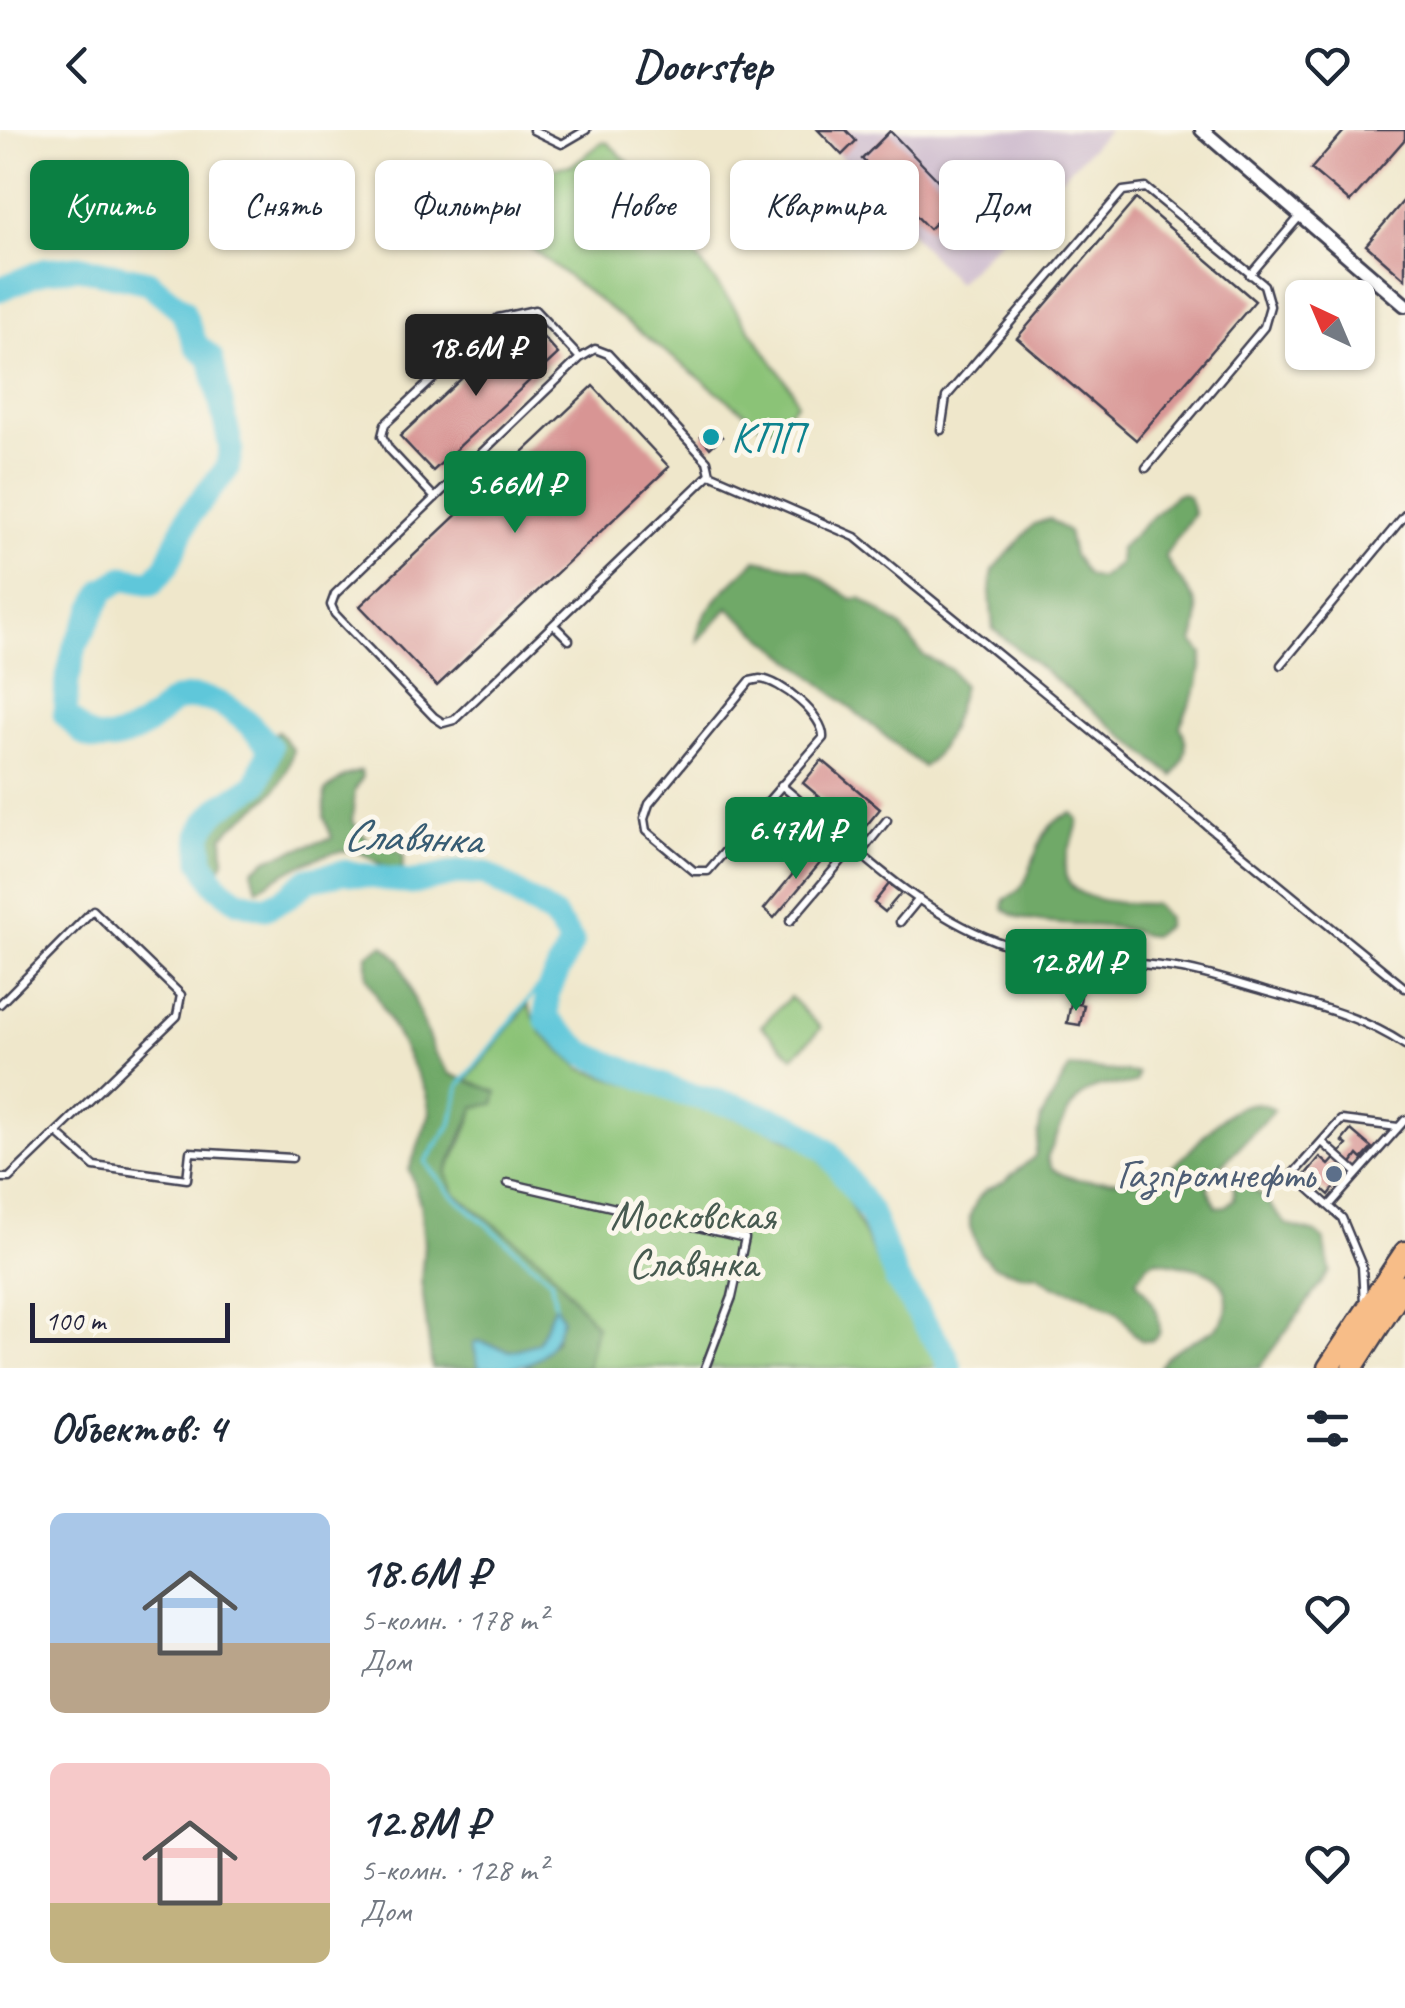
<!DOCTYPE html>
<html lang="ru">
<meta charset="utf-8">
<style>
:root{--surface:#fff;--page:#f2f2f3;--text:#1f2937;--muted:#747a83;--accent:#0b8043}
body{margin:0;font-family:Caveat,sans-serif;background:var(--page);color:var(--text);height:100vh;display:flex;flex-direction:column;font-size:38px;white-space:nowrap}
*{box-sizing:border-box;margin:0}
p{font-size:32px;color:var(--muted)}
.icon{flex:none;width:55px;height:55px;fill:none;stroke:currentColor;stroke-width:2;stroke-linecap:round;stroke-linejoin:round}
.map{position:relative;height:1238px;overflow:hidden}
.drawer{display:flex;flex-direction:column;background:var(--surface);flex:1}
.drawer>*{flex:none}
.guide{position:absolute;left:30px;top:30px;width:1345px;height:90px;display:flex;gap:20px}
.needle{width:65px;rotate:316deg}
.controls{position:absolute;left:1285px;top:150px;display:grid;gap:20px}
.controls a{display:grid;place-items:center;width:90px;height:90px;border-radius:15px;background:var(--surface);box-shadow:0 2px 8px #0004;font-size:50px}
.scale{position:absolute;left:30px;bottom:25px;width:200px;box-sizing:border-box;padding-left:10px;border:5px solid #22223b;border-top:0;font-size:28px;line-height:35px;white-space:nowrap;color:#22223b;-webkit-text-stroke:8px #fbf7ec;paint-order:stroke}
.price{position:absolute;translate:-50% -85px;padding:0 22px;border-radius:10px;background:var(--accent);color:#fff;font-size:32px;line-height:65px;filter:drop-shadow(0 2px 5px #0008)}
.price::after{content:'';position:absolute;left:50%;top:60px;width:30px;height:22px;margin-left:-15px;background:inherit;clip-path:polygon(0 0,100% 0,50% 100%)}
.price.current{background:#222;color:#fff}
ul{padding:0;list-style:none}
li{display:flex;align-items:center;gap:30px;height:250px;padding:0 50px}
li span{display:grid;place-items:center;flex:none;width:280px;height:200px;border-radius:15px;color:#555}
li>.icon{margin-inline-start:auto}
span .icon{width:120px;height:120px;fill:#fffc;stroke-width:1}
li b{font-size:42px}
h2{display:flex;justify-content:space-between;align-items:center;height:120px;padding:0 50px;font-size:42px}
.pill{padding:0 35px;border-radius:15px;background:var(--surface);box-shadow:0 2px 8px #0004;font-size:35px;line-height:90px}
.pill.current{background:var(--accent);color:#fff}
header{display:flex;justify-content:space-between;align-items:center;height:130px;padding:0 50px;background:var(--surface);font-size:45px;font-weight:700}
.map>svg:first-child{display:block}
</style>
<header><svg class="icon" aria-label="back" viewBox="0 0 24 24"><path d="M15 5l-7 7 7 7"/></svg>Doorstep<svg class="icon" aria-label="heart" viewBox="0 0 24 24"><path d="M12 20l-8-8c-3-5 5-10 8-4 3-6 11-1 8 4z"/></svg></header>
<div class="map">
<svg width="1405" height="1238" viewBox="0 0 1405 1238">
<rect width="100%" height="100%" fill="#fbf7ec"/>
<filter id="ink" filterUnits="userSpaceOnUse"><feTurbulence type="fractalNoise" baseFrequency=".01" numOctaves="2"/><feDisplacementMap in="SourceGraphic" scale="20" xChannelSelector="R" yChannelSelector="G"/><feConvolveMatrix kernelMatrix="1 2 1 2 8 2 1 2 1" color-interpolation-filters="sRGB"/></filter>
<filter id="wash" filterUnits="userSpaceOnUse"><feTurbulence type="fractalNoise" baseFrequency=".0048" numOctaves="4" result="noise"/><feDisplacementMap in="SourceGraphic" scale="40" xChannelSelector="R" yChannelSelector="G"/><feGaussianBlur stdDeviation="2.25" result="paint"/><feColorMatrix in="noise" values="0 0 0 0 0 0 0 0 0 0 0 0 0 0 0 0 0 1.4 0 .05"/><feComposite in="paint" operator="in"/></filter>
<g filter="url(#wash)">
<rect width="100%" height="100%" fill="#efe7cb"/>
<!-- industrial -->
<path fill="#cfbdcf" d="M816 0H1109L957 153Z"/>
<!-- green -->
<path fill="#8bc377" stroke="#567259" stroke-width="2.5" d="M603 12 608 13 648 51 667 89 733 175 792 260 797 273 774 298 762 296 479 78 476 72 502 46 572 35Z
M790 867 821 898 793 927 761 896Z
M528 875 542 904 582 939 761 996 812 1021 842 1058 884 1145 942 1227 945 1238H587L596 1196 545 1133 455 1064 446 1043 463 1010 475 977 496 962 467 950Z"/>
<!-- forest -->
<path fill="#70a968" stroke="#496652" stroke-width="2.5" d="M1182 363 1189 367 1194 383 1165 426C1182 462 1209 466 1193 512L1203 524 1198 555 1180 596C1190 616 1186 628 1173 646L993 499 990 462 993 440 1034 394 1050 389 1068 402 1073 425 1088 446 1100 449 1119 434 1120 418 1175 365Z
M756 430 808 440 852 469 861 468 901 497 923 525 951 540 963 556C955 584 947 620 923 637L728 478 698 511C696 480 735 451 756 430Z
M278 601 293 620C281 673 257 671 223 706L224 731 219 740 208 731C205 685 218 692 248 669 265 657 271 640 276 621L269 608Z
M361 641 362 648 355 660 352 691 371 714 396 719 404 725 402 740C380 740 374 726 357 722 329 715 280 746 257 759L252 740 269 728 332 708 324 687 325 661 345 646Z
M1072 683 1078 689C1077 706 1066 720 1065 737 1063 775 1130 773 1154 774L1167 788 1166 796 1153 806C1138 806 1127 798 1113 797 1086 794 1023 798 1003 778L1005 769C1041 758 1025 697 1072 683Z
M383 815 399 829 434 922 450 944 497 962 494 974 475 977 446 1043 455 1064 545 1133 596 1196 587 1238H525L556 1210 555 1175 539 1213 511 1221 478 1211 479 1238H432L421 1150 424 1114 420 1073 409 1040 430 983 425 960 367 847V825Z
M1070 937 1138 943 1136 952C1122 959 1111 952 1097 957 1067 967 1060 1003 1047 1028L1052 1038C1068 1050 1084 1051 1103 1050 1129 1050 1137 1056 1163 1043 1195 1027 1233 951 1274 980L1209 1049 1208 1058 1216 1077 1226 1076 1234 1069V1050L1259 1063 1287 1095 1316 1103 1324 1110 1330 1141 1259 1238H1159C1173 1205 1230 1213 1227 1170 1225 1136 1182 1137 1157 1130L1148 1134 1136 1150C1149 1168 1162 1180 1159 1204L1151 1211 1141 1210 1134 1204 1118 1182 1081 1163 1053 1156 1038 1145 1020 1144 994 1136 980 1123 970 1097V1085L978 1068 986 1060 1004 1052 1035 1026 1041 988Z"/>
<!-- water -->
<path fill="#5ec7da" stroke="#40748a" stroke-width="2.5" d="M555 1174 562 1188C548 1238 524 1238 479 1238L473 1213 478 1211 511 1221 538 1213Z"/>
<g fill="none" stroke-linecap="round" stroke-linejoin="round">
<!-- stream -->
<path stroke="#5ec7da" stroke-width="4" d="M552 855 537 859 459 956 452 993 425 1032 450 1063 551 1150 555 1174"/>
<!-- river -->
<path stroke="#5ec7da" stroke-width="25" d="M0 159 46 140 78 137 148 152 182 180 196 215 211 228 231 318 227 339 190 384 166 437 152 453 124 448 104 460 75 516 67 552 65 584C71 590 80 602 88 606 110 616 136 603 153 589 160 584 169 572 178 570 216 559 250 591 270 618L257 654 221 677 208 690 200 705 202 731 216 755 238 771 265 778 286 768 309 749 345 742 411 753 461 742 486 744 553 786 572 812 547 863V890L584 923 681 963 737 976 795 997 829 1023 870 1082 897 1150 946 1226 950 1238"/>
</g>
<g id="blocks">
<!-- building -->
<path fill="#d89594" d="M818 0H846L856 11 842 25Z
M1345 0H1405V9L1350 72 1311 39Z
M890 1 958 71 929 99 862 29Z
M1136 69 1255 171 1136 310 1017 208Z
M1405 69V149L1366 115Z
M509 204 524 221 541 205 558 224 433 341 400 306Z
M593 256 669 337 437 556 360 476Z
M712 297 722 307 710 318 701 307Z
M822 630 880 679 861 702 803 653Z
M816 716 827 725 774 788 764 779Z
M889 754 901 763 885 782 874 773Z
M1071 873 1084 875 1080 895 1067 893Z
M1351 1000 1372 1018 1362 1029 1358 1025 1329 1065 1306 1044 1320 1027 1329 1035 1347 1015 1342 1011Z"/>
</g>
</g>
<g filter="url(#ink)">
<use href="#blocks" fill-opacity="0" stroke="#414051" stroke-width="2.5"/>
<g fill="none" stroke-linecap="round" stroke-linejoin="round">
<!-- lane casing -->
<g stroke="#414051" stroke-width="11">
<path id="lane" d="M533 0 562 14 586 0
M1250 145 1301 85
M941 300 946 267 1123 61 1146 58 1264 155 1270 176 1264 197 1146 338
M710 344 454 590 443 593 434 587 335 484 331 475 335 464 580 228 595 219 608 224 707 331 710 344 855 407 1405 858
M435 368 389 319 382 306 385 294 498 188 535 180 580 228
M554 495 569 510
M1281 535 1405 385
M760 549C780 550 825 586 823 608L708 741H694L646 701 644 689 649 674 750 551Z
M781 655C847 710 913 780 996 811 1053 832 1116 829 1176 838 1205 842 1235 853 1264 861 1313 875 1362 886 1405 915
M740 704 768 726
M861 722 887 690
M790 791 854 716
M900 792 919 769
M1076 870 1083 828
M0 874 93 780 181 865 177 886 9 1048H0
M57 1003 94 1036 187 1049 190 1022 292 1028
M1322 1012 1357 1043
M508 1053 745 1108 732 1167 705 1238
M1329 1076 1405 990
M1364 1173 1362 1136 1342 1088 1293 1044 1341 990 1398 997"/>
</g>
<!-- street casing -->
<g stroke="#414051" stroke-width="18">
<path id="street" d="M1202 0 1405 175"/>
</g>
<!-- primary casing -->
<g stroke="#414051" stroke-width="25">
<path id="primary" d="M1328 1238 1405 1122
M1352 1238 1405 1155"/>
</g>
<!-- lane -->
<use href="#lane" stroke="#fff" stroke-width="6"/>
<!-- street -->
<use href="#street" stroke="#fff" stroke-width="12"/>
<!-- primary -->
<use href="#primary" stroke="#f7bd88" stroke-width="20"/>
</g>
</g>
<!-- markers -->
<circle fill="#0f9aa8" stroke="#fbf7ec" stroke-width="4" cx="711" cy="307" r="10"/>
<circle fill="#5c6f8a" stroke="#fbf7ec" stroke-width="4" cx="1334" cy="1044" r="10"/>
<g text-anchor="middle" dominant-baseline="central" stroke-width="10" stroke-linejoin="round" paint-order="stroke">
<!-- culture labels -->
<g font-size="42" fill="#0d838f" stroke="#fbf7ec" text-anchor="start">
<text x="731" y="307">КПП</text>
</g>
<!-- service labels -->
<g font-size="42" fill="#4e5e75" stroke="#fbf7ec" text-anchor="end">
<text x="1314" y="1044">Газпромнефть</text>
</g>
<!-- park labels -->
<g font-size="42" fill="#475a50" stroke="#fbf7ec">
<text x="693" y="1085">Московская<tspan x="693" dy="48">Славянка</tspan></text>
</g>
<!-- water labels -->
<g font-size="45" font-style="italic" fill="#375c73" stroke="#fbf7ec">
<text transform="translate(412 707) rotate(2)">Славянка</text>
</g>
</g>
</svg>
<div class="controls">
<a><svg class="needle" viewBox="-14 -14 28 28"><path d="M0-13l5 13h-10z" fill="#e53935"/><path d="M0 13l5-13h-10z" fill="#747a83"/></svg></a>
</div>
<div class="scale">100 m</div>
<b class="price current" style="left:476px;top:269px">18.6M ₽</b>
<b class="price" style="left:515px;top:406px">5.66M ₽</b>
<b class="price" style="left:796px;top:752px">6.47M ₽</b>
<b class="price" style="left:1076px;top:884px">12.8M ₽</b>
<div class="guide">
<a class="pill current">Купить</a>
<a class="pill">Снять</a>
<a class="pill">Фильтры</a>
<a class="pill">Новое</a>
<a class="pill">Квартира</a>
<a class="pill">Дом</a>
</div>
</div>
<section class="drawer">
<h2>Объектов: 4<svg class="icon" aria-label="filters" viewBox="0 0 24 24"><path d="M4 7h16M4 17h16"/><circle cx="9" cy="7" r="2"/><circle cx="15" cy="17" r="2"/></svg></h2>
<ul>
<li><span style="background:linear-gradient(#a9c7e8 65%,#b9a48a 0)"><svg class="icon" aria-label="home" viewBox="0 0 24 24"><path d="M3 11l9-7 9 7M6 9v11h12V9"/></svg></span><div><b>18.6M ₽</b><p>5-комн. · 178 m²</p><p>Дом</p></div><svg class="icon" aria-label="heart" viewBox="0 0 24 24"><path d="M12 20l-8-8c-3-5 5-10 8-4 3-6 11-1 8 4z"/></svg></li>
<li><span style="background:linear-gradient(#f6c9c9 70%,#c2b280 0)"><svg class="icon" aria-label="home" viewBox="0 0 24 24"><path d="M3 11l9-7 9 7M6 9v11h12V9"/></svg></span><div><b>12.8M ₽</b><p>5-комн. · 128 m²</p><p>Дом</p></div><svg class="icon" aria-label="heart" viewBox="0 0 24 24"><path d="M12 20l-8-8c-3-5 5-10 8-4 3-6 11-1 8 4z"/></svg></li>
</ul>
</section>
